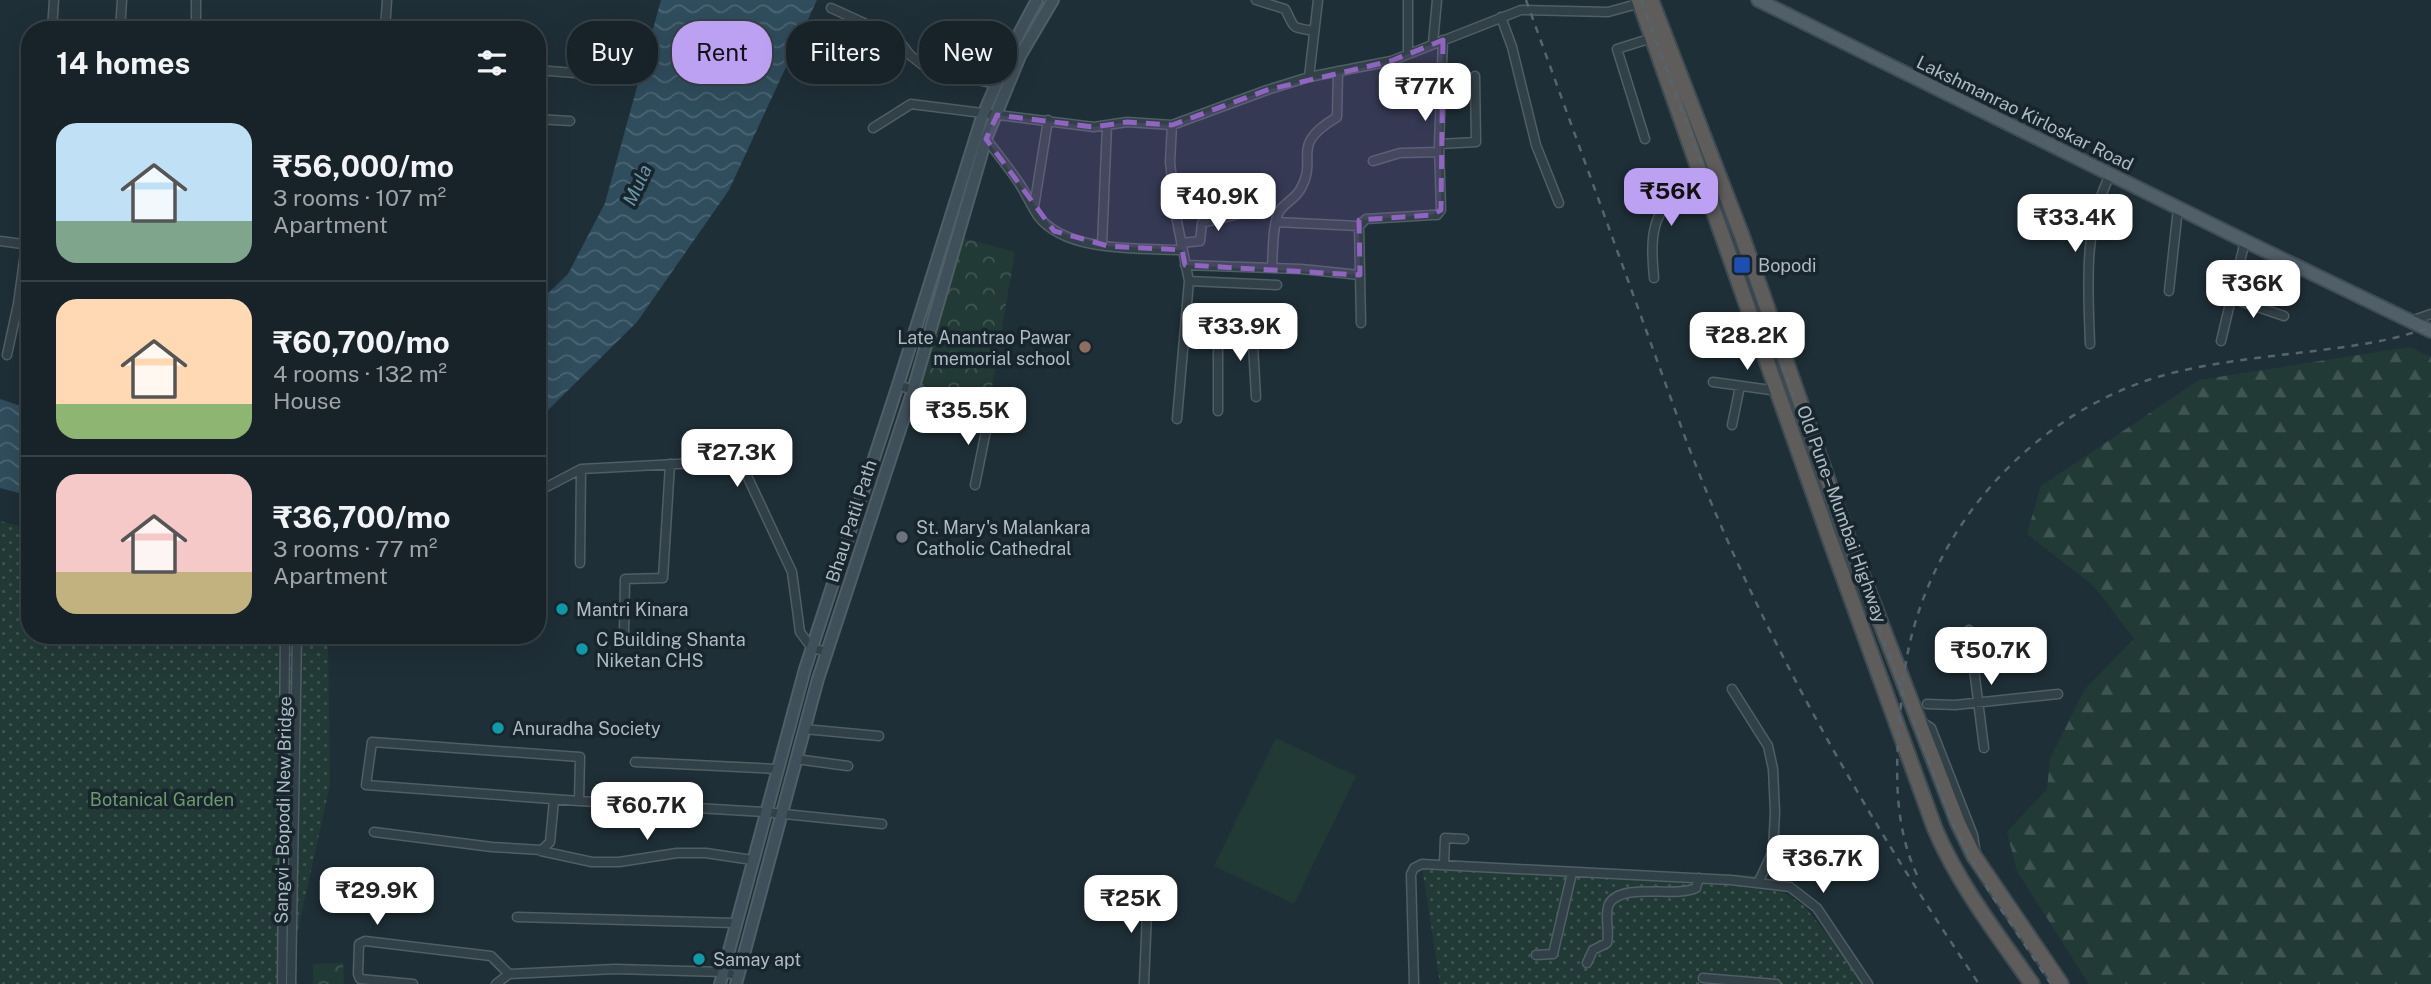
<!DOCTYPE html>
<meta charset="utf-8">
<style>
:root{--surface:#172329;--page:#202b31;--text:#f1f3f6;--muted:#9ea4a8;--line:#364046;--accent:#bca0f2}
body{margin:0;font-family:"Public Sans",sans-serif;background:var(--page);color:var(--text);height:100vh;display:flex;flex-direction:column;font-size:26px;white-space:nowrap}
*{box-sizing:border-box;margin:0}
p{font-size:23px;color:var(--muted)}
.icon{flex:none;width:38px;height:38px;fill:none;stroke:currentColor;stroke-width:2;stroke-linecap:round;stroke-linejoin:round}
.map{position:relative;flex:1;overflow:hidden}
.sheet{position:absolute;left:21px;top:21px;width:525px;height:623px;display:flex;flex-direction:column;background:var(--surface);border-radius:28px;box-shadow:0 7px 28px #0002,0 0 0 2px var(--line)}
.sheet>*{flex:none}
.guide{position:absolute;left:567px;top:21px;width:665px;height:63px;display:flex;gap:14px}
.price{position:absolute;translate:-50% -60px;padding:0 16px;border-radius:14px;background:#fff;color:#222;font-size:23px;line-height:46px;filter:drop-shadow(0 2px 4px #0008)}
.price::after{content:'';position:absolute;left:50%;top:42px;width:21px;height:16px;margin-left:-10px;background:inherit;clip-path:polygon(0 0,100% 0,50% 100%)}
.price.active{background:var(--accent);color:#111}
ul{padding:0;list-style:none}
li{display:flex;align-items:center;gap:21px;height:175px;padding:0 35px}
li+li{border-top:2px solid var(--line)}
li span{display:grid;place-items:center;flex:none;width:196px;height:140px;border-radius:21px;color:#555}
li>.icon{margin-inline-start:auto}
span .icon{width:84px;height:84px;fill:#fffc;stroke-width:1}
li b{font-size:30px}
h2{display:flex;justify-content:space-between;align-items:center;height:84px;padding:0 35px;font-size:30px}
.chip{padding:0 24px;border-radius:28px;background:var(--surface);box-shadow:0 7px 28px #0002,0 0 0 2px var(--line);font-size:24px;line-height:63px}
.chip.active{background:var(--accent);color:#111}
.map>svg:first-child{display:block}
</style>
<div class="map">
<svg width="2431" height="984" viewBox="0 0 2431 984">
<defs>
<pattern id="grass-dots" width="8" height="8" patternUnits="userSpaceOnUse" patternTransform="scale(1.75)"><rect width="8" height="8" fill="#223a36"/><path d="M2 2h.1M6 6h.1" fill="none" stroke="#3f5551" stroke-width="1.8" stroke-linecap="round"/></pattern>
<pattern id="forest-firs" width="22" height="20" patternUnits="userSpaceOnUse" patternTransform="scale(1.75)"><rect width="22" height="20" fill="#223a36"/><path d="M5 1l3.5 6h-7zM16 11l3.5 6h-7z" fill="#3f5551"/></pattern>
<pattern id="park-crowns" width="20" height="18" patternUnits="userSpaceOnUse" patternTransform="scale(1.75)"><rect width="20" height="18" fill="#223a36"/><path d="M2 6a3 3 0 1 1 6 0M12 15a3 3 0 1 1 6 0" fill="none" stroke="#3f5551"/></pattern>
<pattern id="water-waves" width="16" height="10" patternUnits="userSpaceOnUse" patternTransform="scale(1.75)"><rect width="16" height="10" fill="#304d5d"/><path d="M0 5q4-4 8 0t8 0" fill="none" stroke="#4b6573"/></pattern>
</defs>
<rect width="100%" height="100%" fill="#1f2f37"/>
<!-- grass -->
<path fill="url(#grass-dots)" d="M0 521 30 529V635H328L330 785 296 938 297 984H0Z
M1422 867 1757 875 1804 906 1868 984H1440Z"/>
<!-- forest -->
<path fill="url(#forest-firs)" d="M2409 347 2431 357V984H2089L2017 871 2007 832 2047 789 2050 759 2085 689 2134 639 2094 586 2027 534 2041 486 2199 380Z"/>
<!-- park -->
<path fill="url(#park-crowns)" d="M963 238 1015 252 988 410 919 387Z
M343 963 344 984H313V964Z"/>
<!-- pitch -->
<path fill="#223a36" d="M1276 738 1356 776 1294 904 1214 866Z"/>
<!-- water -->
<path fill="url(#water-waves)" d="M661 0H817L729 190 637 322 537 421V304L568 274 605 203Z
M0 399 30 409V496L0 488Z"/>
<g fill="none" stroke-linecap="round" stroke-linejoin="round">
<!-- minor casing -->
<g stroke="#505e65" stroke-width="11">
<path id="minor" d="M1256 0 1285 9C1296 29 1289 27 1314 31
M1408 0V54
M831 8 897 38 910 55 929 70 997 84
M1501 17 1512 47 1536 145 1559 203
M52 30 54 0
M120 30 122 0
M196 30V0
M385 30 387 0
M1433 43 1437 0
M537 70 600 75
M1309 77 1318 0
M537 119 570 121
M1172 125 1170 162 1176 216 1189 281 1177 419
M873 128 911 104 1094 127 1127 122 1172 125 1267 90 1309 77 1391 61 1521 10 1608 12 1641 3
M986 139C997 153 1009 168 1019 183 1026 193 1031 206 1038 216 1067 253 1139 248 1182 250
M1645 139 1617 49 1652 38
M1439 144 1476 142 1475 76
M1373 161 1400 153 1439 152
M1034 207 1048 120
M1276 222 1359 226 1361 323
M1359 226 1366 219 1432 215H1437L1441 210 1439 144 1443 40
M0 241 30 245
M1181 243 1200 241 1202 223 1267 207
M1102 245 1107 125
M1185 265 1301 269 1360 275
M1272 268C1273 253 1272 220 1281 209 1287 202 1295 198 1300 190 1320 156 1287 147 1337 117L1338 71
M1654 278C1652 257 1648 218 1670 203 1679 197 1697 196 1708 193
M1189 281 1277 285
M2169 291 2178 208
M2231 298 2284 316
M2411 321 2431 314
M1218 328V411
M1185 330 1252 327 1256 397
M2221 341 2245 241
M2090 344C2088 284 2083 230 2110 175
M7 355 18 304 30 217
M1713 382 1778 391
M898 385 989 416 975 485
M1732 425 1740 386
M537 492 581 469 734 461 742 465 792 572 800 632 812 648 827 652
M580 563 581 469
M1969 630 1984 748
M624 634 625 579 663 578 670 464
M1732 689 1768 746 1773 769 1775 812 1773 851 1758 883
M1927 704 1955 705 2058 694
M1920 721 1931 728 1973 835 1975 848
M804 729 879 736
M796 759 848 766
M635 762 777 769
M579 801 580 757 372 742 366 785 579 801 765 812 882 824
M374 832 492 847 542 850 550 842 554 800
M541 851 592 862H619L677 853H706L752 860
M1444 865 1445 838 1464 839
M517 917 735 923
M1536 955 1553 954 1572 873
M1587 963 1593 950 1607 943C1610 931 1604 915 1609 904 1621 882 1675 898 1696 888L1699 878
M1703 978 1776 984
M282 984 285 635
M291 984 297 635
M413 984 360 979 358 974 359 944 365 941 491 956 509 974
M496 984 509 974 615 969 723 972 738 976
M1144 984 1148 888
M1414 984 1411 874 1414 868 1422 864 1731 880 1790 887 1817 908 1868 984"/>
</g>
<!-- secondary casing -->
<g stroke="#505e65" stroke-width="14">
<path id="secondary" d="M720 984 805 669 898 385 982 117 1013 45 1037 0
M736 984 818 679 913 390 986 139 1020 56 1053 0"/>
</g>
<!-- primary casing -->
<g stroke="#3f4c54" stroke-width="16">
<path id="primary" d="M1758 0 2245 241 2431 331"/>
</g>
<!-- trunk casing -->
<g stroke="#3d4b52" stroke-width="18">
<path id="trunk" d="M1639 0 1830 540 1935 829C1959 885 1997 934 2032 984
M1651 0 1742 236 1849 541 1958 823 1974 856 2061 984"/>
</g>
<!-- minor -->
<use href="#minor" stroke="#324047" stroke-width="8"/>
<!-- secondary -->
<use href="#secondary" stroke="#40505a" stroke-width="10"/>
<!-- primary -->
<use href="#primary" stroke="#505f68" stroke-width="12"/>
<!-- trunk -->
<use href="#trunk" stroke="#5f5c5c" stroke-width="14"/>
<!-- rail -->
<path stroke="#54656f" stroke-width="2.5" stroke-dasharray="7 7" stroke-linecap="butt" d="M1526 0 1686 440C1760 634 1863 812 1979 984
M1641 0 1706 176
M1777 351 1951 821 1990 893 2051 984
M1917 875C1889 815 1897 746 1903 683 1919 536 2032 407 2176 372 2243 356 2312 354 2380 341 2397 338 2414 332 2431 328"/>
</g>
<!-- marked area -->
<path fill="#8f65c1" fill-opacity="0.2" stroke="#8f65c1" stroke-width="5" stroke-dasharray="14 9" stroke-linejoin="round" d="M1443 40 1441 210 1432 215 1359 220 1360 275 1185 265 1182 250 1108 246 1054 231 986 139 997 115 1094 127 1127 122 1172 125 1267 90 1391 61Z"/>
<!-- markers -->
<rect fill="#1a4fb4" stroke="#18252c" stroke-width="2.5" x="1733" y="256" width="18" height="18" rx="3.5"/>
<circle fill="#8d6e63" stroke="#18252c" stroke-width="2.5" cx="1085" cy="347" r="7"/>
<circle fill="#6b7280" stroke="#18252c" stroke-width="2.5" cx="902" cy="537" r="7"/>
<g fill="#0f9aa8" stroke="#18252c" stroke-width="2.5">
<circle cx="562" cy="609" r="7"/>
<circle cx="582" cy="649" r="7"/>
<circle cx="498" cy="728" r="7"/>
<circle cx="699" cy="959" r="7"/>
</g>
<g text-anchor="middle" dominant-baseline="central" stroke-width="7" stroke-linejoin="round" paint-order="stroke">
<!-- street labels -->
<g font-size="18" fill="#acbbc4" stroke="#18252c">
<text transform="translate(2025 113) rotate(26)">Lakshmanrao Kirloskar Road</text>
<text transform="translate(1842 514) rotate(70)">Old Pune–Mumbai Highway</text>
<text transform="translate(851 521) rotate(-72)">Bhau Patil Path</text>
<text transform="translate(283 810) rotate(-89)">Sangvi - Bopodi New Bridge</text>
</g>
<!-- poi labels -->
<g font-size="18" fill="#acbbc4" stroke="#18252c" text-anchor="start">
<text x="1758" y="265">Bopodi</text>
<text x="1071" y="337" text-anchor="end">Late Anantrao Pawar<tspan x="1071" dy="21">memorial school</tspan></text>
<text x="916" y="527">St. Mary's Malankara<tspan x="916" dy="21">Catholic Cathedral</tspan></text>
<text x="576" y="609">Mantri Kinara</text>
<text x="596" y="639">C Building Shanta<tspan x="596" dy="21">Niketan CHS</tspan></text>
<text x="512" y="728">Anuradha Society</text>
<text x="713" y="959">Samay apt</text>
</g>
<!-- park labels -->
<g font-size="18" fill="#6c9a6c" stroke="#18252c">
<text x="162" y="799">Botanical Garden</text>
</g>
<!-- water labels -->
<g font-size="19" font-style="italic" fill="#6c95aa" stroke="#18252c">
<text transform="translate(637 185) rotate(-65)">Mula</text>
</g>
</g>
</svg>
<b class="price" style="left:1425px;top:123px">₹77K</b>
<b class="price active" style="left:1671px;top:228px">₹56K</b>
<b class="price" style="left:1218px;top:233px">₹40.9K</b>
<b class="price" style="left:2075px;top:254px">₹33.4K</b>
<b class="price" style="left:2253px;top:320px">₹36K</b>
<b class="price" style="left:1240px;top:363px">₹33.9K</b>
<b class="price" style="left:1747px;top:372px">₹28.2K</b>
<b class="price" style="left:968px;top:447px">₹35.5K</b>
<b class="price" style="left:737px;top:489px">₹27.3K</b>
<b class="price" style="left:1991px;top:687px">₹50.7K</b>
<b class="price" style="left:647px;top:842px">₹60.7K</b>
<b class="price" style="left:1823px;top:895px">₹36.7K</b>
<b class="price" style="left:377px;top:927px">₹29.9K</b>
<b class="price" style="left:1131px;top:935px">₹25K</b>
<div class="guide">
<a class="chip">Buy</a>
<a class="chip active">Rent</a>
<a class="chip">Filters</a>
<a class="chip">New</a>
</div>
<section class="sheet">
<h2>14 homes<svg class="icon" aria-label="filters" viewBox="0 0 24 24"><path d="M4 7h16M4 17h16"/><circle cx="9" cy="7" r="2"/><circle cx="15" cy="17" r="2"/></svg></h2>
<ul>
<li><span style="background:linear-gradient(#bfe0f5 70%,#7fa58c 0)"><svg class="icon" aria-label="home" viewBox="0 0 24 24"><path d="M3 11l9-7 9 7M6 9v11h12V9"/></svg></span><div><b>₹56,000/mo</b><p>3 rooms · 107 m²</p><p>Apartment</p></div></li>
<li><span style="background:linear-gradient(#ffd9b3 75%,#8fb573 0)"><svg class="icon" aria-label="home" viewBox="0 0 24 24"><path d="M3 11l9-7 9 7M6 9v11h12V9"/></svg></span><div><b>₹60,700/mo</b><p>4 rooms · 132 m²</p><p>House</p></div></li>
<li><span style="background:linear-gradient(#f6c9c9 70%,#c2b280 0)"><svg class="icon" aria-label="home" viewBox="0 0 24 24"><path d="M3 11l9-7 9 7M6 9v11h12V9"/></svg></span><div><b>₹36,700/mo</b><p>3 rooms · 77 m²</p><p>Apartment</p></div></li>
</ul>
</section>
</div>
